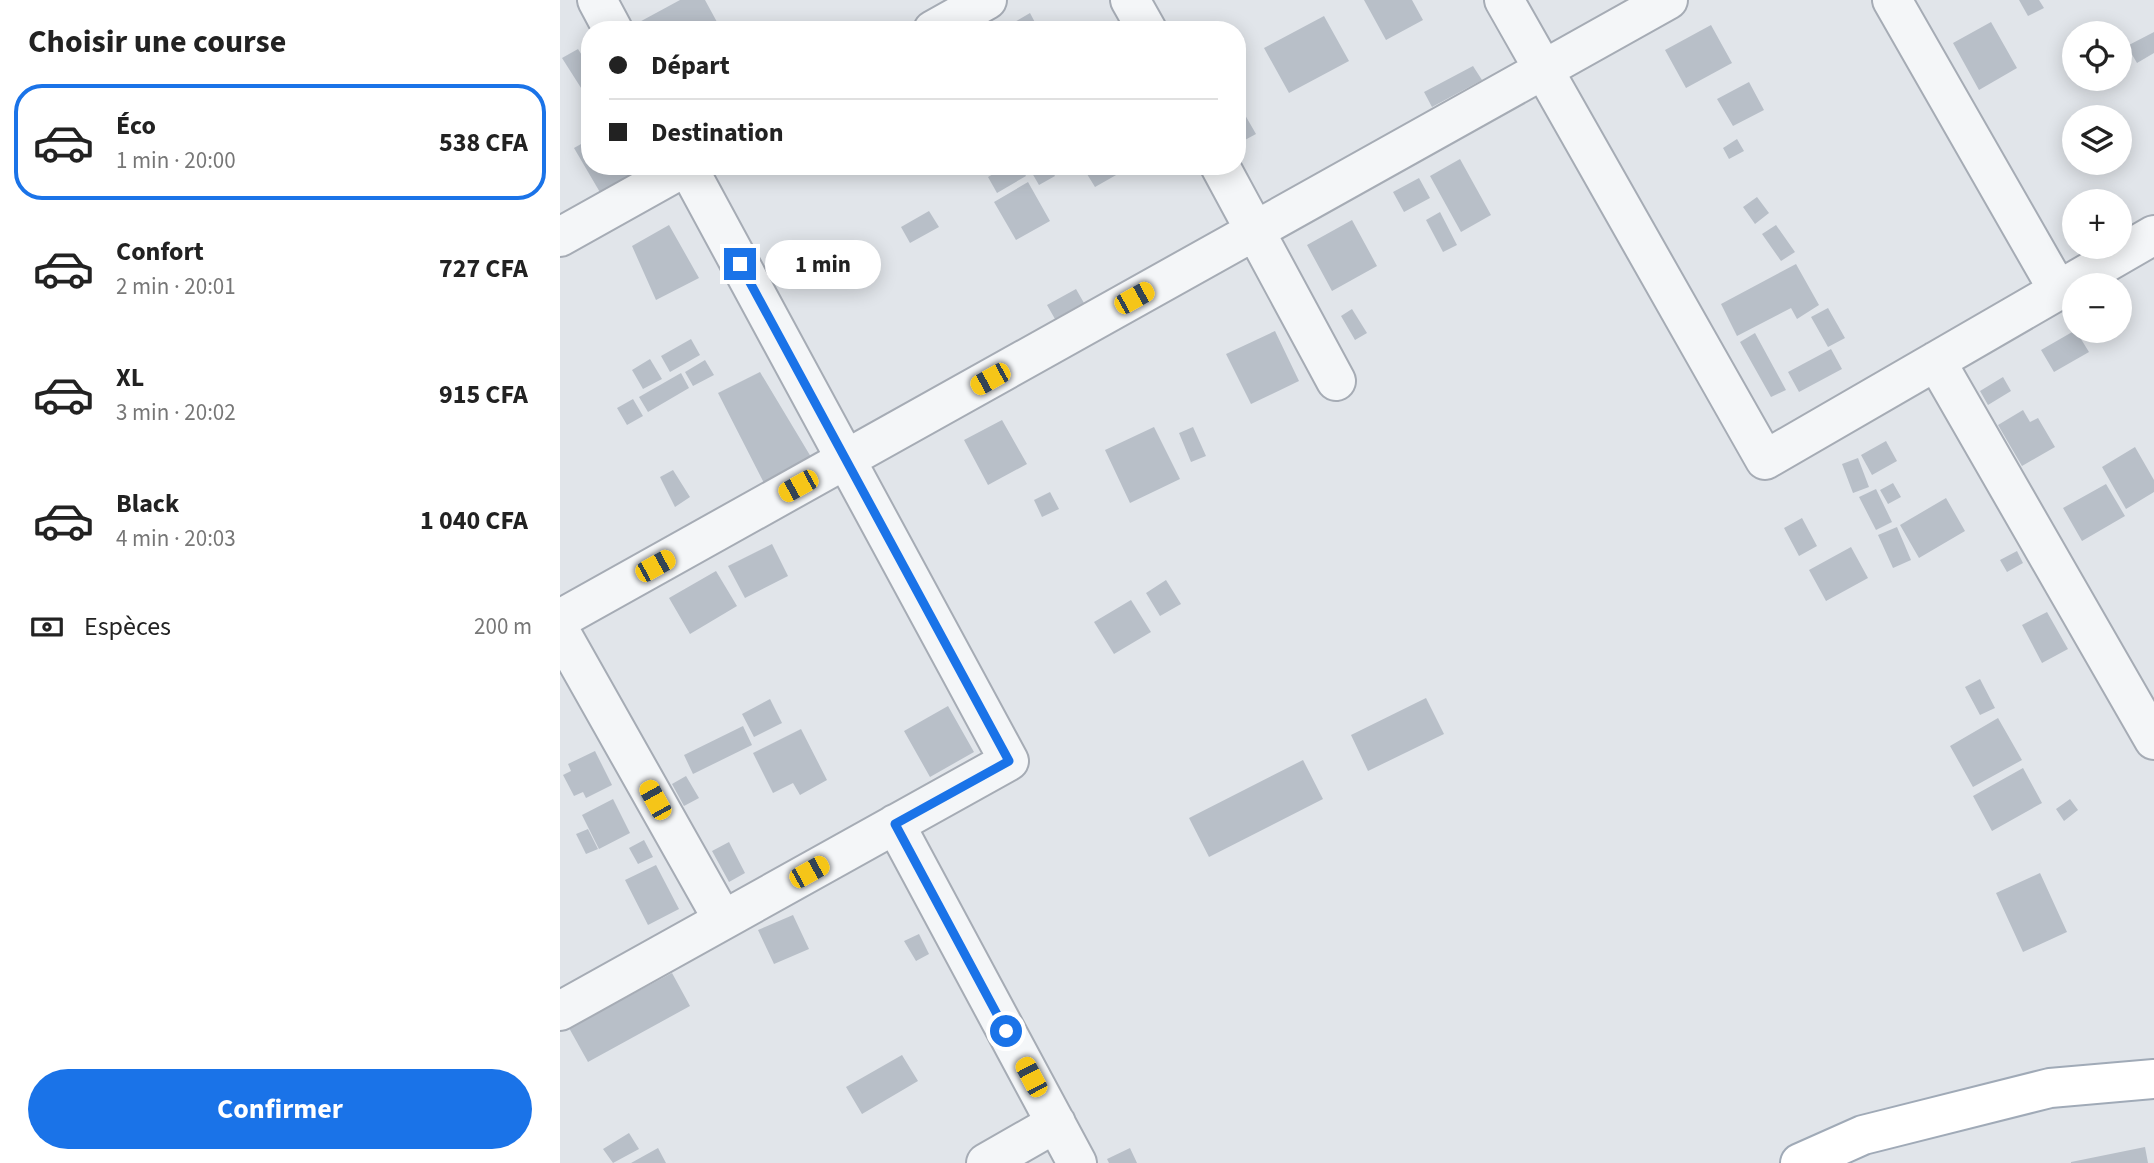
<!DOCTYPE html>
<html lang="fr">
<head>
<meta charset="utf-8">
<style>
	:root { --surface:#fff; --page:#f6f6f6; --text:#222; --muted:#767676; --line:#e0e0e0; --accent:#1a73e8 }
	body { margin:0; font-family:"Source Sans 3",sans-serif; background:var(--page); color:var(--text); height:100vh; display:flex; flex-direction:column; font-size:26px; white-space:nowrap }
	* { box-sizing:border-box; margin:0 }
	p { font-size:23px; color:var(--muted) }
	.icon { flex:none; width:38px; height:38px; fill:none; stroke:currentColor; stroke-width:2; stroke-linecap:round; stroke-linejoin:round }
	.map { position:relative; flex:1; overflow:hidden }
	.sheet { display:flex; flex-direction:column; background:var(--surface); width:560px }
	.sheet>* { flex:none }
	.hud { position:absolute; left:21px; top:21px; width:665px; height:154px; border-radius:28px; box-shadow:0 4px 18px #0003; display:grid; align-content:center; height:154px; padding:0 28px; background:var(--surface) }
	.controls { position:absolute; left:1502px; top:21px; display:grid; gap:14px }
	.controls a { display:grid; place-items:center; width:70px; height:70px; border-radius:50%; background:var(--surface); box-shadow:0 4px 18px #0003; font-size:35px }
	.end { position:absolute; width:32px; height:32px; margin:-16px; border:9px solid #1a73e8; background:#fff; box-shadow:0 0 0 4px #fff }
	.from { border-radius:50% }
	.bubble { position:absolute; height:49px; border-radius:24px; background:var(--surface); box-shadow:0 4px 18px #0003; font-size:23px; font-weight:700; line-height:49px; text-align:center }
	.car { position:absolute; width:21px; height:42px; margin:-21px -10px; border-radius:9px; box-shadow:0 0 5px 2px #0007; background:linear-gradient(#f5c518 24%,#345 0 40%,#f5c518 0 76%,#345 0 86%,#f5c518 0) }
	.hud b { display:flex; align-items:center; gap:24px; height:66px; font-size:26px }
	.hud b+b { border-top:2px solid var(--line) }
	.hud i { width:18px; height:18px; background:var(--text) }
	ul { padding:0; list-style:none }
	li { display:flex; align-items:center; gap:21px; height:116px; margin:0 14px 10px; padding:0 14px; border:4px solid transparent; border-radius:28px }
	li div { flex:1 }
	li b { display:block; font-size:26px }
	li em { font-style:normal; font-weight:700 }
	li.selected { border-color:var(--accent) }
	li>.icon { width:63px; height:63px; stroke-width:1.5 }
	h2 { padding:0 28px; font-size:32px; line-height:84px }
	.pay { display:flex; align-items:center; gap:18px; height:77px; padding:0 28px; font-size:26px }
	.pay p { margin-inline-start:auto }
	.cta { display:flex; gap:14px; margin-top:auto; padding:14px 28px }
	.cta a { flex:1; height:80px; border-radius:42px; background:var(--accent); color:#fff; font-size:28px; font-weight:700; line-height:80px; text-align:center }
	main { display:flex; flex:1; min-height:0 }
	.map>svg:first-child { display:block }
	.building { fill:#b8bfc8 }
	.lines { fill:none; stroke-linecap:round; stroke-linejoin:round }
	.minor-casing { stroke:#a6acb5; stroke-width:42 }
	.major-casing { stroke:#a0aab7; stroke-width:42 }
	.minor { stroke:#f4f6f8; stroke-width:38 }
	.major { stroke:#fff; stroke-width:38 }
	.route { stroke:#1a73e8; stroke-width:9 }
</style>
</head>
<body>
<main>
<section class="sheet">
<h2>Choisir une course</h2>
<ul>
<li class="selected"><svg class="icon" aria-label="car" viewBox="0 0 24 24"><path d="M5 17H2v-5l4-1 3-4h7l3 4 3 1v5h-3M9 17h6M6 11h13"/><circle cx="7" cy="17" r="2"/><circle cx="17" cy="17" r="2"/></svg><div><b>Éco</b><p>1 min · 20:00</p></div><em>538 CFA</em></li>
<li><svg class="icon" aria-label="car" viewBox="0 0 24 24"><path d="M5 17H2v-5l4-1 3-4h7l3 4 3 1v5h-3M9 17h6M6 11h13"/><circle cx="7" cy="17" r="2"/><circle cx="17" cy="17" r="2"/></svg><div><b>Confort</b><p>2 min · 20:01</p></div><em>727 CFA</em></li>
<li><svg class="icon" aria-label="car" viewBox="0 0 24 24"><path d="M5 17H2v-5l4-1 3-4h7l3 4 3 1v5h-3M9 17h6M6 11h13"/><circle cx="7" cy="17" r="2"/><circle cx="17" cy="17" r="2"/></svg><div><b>XL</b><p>3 min · 20:02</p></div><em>915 CFA</em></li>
<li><svg class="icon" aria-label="car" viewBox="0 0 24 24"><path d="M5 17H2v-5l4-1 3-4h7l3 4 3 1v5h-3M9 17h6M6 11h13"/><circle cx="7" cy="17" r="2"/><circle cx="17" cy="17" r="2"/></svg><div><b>Black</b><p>4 min · 20:03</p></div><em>1 040 CFA</em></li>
</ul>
<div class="pay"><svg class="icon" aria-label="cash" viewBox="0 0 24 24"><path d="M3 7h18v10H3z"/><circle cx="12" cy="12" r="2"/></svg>Espèces<p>200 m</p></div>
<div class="cta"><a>Confirmer</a></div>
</section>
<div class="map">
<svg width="1594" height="1163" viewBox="0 0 1594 1163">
	<rect width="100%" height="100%" fill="#e1e5ea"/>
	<path class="building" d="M 120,0 L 145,0 L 157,22 L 145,30 L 74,30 L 72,26 Z
		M 804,0 L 852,0 L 863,20 L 826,40 Z
		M 1459,0 L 1479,0 L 1484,8 L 1468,16 Z
		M 470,13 L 479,30 L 441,30 Z
		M 764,16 L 789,61 L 729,93 L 704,48 Z
		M 1431,22 L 1457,68 L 1419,90 L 1393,43 Z
		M 1151,25 L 1172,63 L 1126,88 L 1105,50 Z
		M 1594,32 L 1594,53 L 1577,63 L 1567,46 Z
		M 18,49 L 30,68 L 30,102 L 2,58 Z
		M 913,66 L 922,80 L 872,107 L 864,92 Z
		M 1189,82 L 1204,110 L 1173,126 L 1157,99 Z
		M 681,108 L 696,134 L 683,141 L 677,131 L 677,110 Z
		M 30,139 L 30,166 L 88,166 L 41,194 L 14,148 Z
		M 1177,139 L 1184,151 L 1169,159 L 1163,148 Z
		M 900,159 L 931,215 L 901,232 L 870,176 Z
		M 447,166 L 461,166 L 466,176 L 437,193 L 428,177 Z
		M 484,166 L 489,166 L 495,176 L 479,185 L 472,173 Z
		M 522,166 L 572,166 L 535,187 Z
		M 859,178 L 870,198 L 844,212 L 833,192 Z
		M 468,182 L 490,221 L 456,240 L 434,202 Z
		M 1197,197 L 1209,213 L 1195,224 L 1183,207 Z
		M 369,211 L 379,227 L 350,243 L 341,227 Z
		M 880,212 L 897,245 L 883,252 L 866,220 Z
		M 792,220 L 817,266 L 772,291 L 747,245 Z
		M 109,225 L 139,278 L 96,300 L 72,246 Z
		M 1216,225 L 1235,252 L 1221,261 L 1202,234 Z
		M 1236,264 L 1259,305 L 1237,319 L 1231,308 L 1177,336 L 1161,304 Z
		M 516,289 L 524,303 L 495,319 L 487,305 Z
		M 1268,308 L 1285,338 L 1268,347 L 1251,317 Z
		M 792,309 L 807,333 L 795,340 L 781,316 Z
		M 715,331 L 739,381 L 691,404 L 666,354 Z
		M 1514,331 L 1516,331 L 1529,352 L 1494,372 L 1481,350 Z
		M 1195,333 L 1226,390 L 1211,397 L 1180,342 Z
		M 131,339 L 140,355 L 110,372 L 101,356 Z
		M 1271,349 L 1282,369 L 1239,392 L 1228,372 Z
		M 90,359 L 102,379 L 83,389 L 72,370 Z
		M 145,360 L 154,375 L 133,386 L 125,372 Z
		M 200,372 L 251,457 L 204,483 L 158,393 Z
		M 121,373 L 129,388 L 88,412 L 79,397 Z
		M 1443,377 L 1451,391 L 1428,405 L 1420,391 Z
		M 73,399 L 83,416 L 67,425 L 57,408 Z
		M 1463,410 L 1470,422 L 1478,418 L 1495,447 L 1462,466 L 1438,425 Z
		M 442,420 L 467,464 L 428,485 L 404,440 Z
		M 594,427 L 620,479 L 570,503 L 545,450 Z
		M 633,427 L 646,456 L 631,462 L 619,433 Z
		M 1326,441 L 1337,461 L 1312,475 L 1301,455 Z
		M 1575,447 L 1594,480 L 1594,492 L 1566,509 L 1542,467 Z
		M 1298,458 L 1309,487 L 1293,493 L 1282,464 Z
		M 113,470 L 130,497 L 115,507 L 100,477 Z
		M 1333,483 L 1341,497 L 1328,504 L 1320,490 Z
		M 1546,484 L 1565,516 L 1522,541 L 1503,508 Z
		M 1316,489 L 1332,522 L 1316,530 L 1299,497 Z
		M 490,492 L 499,509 L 482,517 L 474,500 Z
		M 1386,498 L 1405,531 L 1359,558 L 1340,525 Z
		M 1242,518 L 1257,546 L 1239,556 L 1224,528 Z
		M 1337,527 L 1351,560 L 1333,568 L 1318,535 Z
		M 212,544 L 228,576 L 185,598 L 168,566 Z
		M 1291,547 L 1308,578 L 1266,601 L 1249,570 Z
		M 1457,551 L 1463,563 L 1447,572 L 1440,560 Z
		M 156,571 L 177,606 L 130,634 L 109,598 Z
		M 606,580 L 621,604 L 600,616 L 586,593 Z
		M 571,600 L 591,632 L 554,654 L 534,622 Z
		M 1487,612 L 1508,649 L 1482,663 L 1462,625 Z
		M 1420,679 L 1435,708 L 1420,715 L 1405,687 Z
		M 866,698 L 884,734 L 808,771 L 791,735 Z
		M 210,699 L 222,723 L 194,737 L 182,714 Z
		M 388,706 L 414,752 L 370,777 L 344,731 Z
		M 1438,718 L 1462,760 L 1413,787 L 1390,746 Z
		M 183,726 L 192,745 L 133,774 L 124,755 Z
		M 241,729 L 267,780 L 240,795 L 233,783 L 213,793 L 193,753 Z
		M 35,751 L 52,785 L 26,798 L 23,792 L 14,796 L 3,775 L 11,771 L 8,764 Z
		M 743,760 L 763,799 L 649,857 L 629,818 Z
		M 1463,768 L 1482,803 L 1432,831 L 1413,796 Z
		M 126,776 L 139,798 L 124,806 L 112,784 Z
		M 53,799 L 70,833 L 39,849 L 22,815 Z
		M 1510,799 L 1518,810 L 1504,821 L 1496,809 Z
		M 28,829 L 38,849 L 26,854 L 16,834 Z
		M 84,840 L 93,857 L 78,864 L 69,848 Z
		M 169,842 L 185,873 L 169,882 L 152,851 Z
		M 96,865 L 119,909 L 88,925 L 65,880 Z
		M 1480,873 L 1507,932 L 1463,952 L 1436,893 Z
		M 233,915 L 249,949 L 214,964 L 198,930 Z
		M 359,934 L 369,954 L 356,961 L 344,941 Z
		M 112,973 L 130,1006 L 28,1062 L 9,1028 Z
		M 342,1055 L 358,1081 L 302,1114 L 286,1087 Z
		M 69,1133 L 79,1149 L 53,1163 L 43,1149 Z
		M 1585,1147 L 1588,1163 L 1511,1163 L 1511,1162 Z
		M 98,1148 L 106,1163 L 71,1163 Z
		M 570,1148 L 577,1163 L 549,1163 L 547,1159 Z"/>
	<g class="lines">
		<defs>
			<path id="minor" d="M 37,0 L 53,30
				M 570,0 L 587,30
				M 944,0 L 1205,460 L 1594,235
				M 1332,0 L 1498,290
				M 373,30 L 427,0
				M 660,166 L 776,381
				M 0,237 L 127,166 L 449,761 L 0,1011
				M 1376,361 L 1594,740
				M 0,619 L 1108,0
				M 0,631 L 163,920
				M 335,824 L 517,1163
				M 426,1163 L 496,1123"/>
			<path id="major" d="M 1240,1163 L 1303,1135 L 1490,1088 L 1594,1079"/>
		</defs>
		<use href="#minor" class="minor-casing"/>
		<use href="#major" class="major-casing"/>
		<use href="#minor" class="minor"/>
		<use href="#major" class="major"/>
	</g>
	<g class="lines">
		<path class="route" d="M 180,264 L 449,761 L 335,824 L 446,1031"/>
	</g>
</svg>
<div class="controls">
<a><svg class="icon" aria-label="locate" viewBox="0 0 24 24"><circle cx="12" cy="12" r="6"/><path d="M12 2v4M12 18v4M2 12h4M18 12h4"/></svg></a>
<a><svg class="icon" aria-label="layers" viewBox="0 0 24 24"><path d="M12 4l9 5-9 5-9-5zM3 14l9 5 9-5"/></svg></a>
<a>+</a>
<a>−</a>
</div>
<i class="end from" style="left:446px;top:1031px"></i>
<i class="end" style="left:180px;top:264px"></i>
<div class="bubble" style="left:205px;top:240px;width:116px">1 min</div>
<i class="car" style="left:574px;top:298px;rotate:61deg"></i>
<i class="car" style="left:430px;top:379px;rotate:241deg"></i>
<i class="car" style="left:238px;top:486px;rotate:241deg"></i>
<i class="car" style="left:95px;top:566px;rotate:61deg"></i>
<i class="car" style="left:95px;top:800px;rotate:331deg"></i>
<i class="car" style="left:249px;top:872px;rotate:61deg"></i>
<i class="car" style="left:471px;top:1077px;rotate:332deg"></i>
<div class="hud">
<b><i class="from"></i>Départ</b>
<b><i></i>Destination</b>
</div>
</div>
</main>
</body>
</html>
